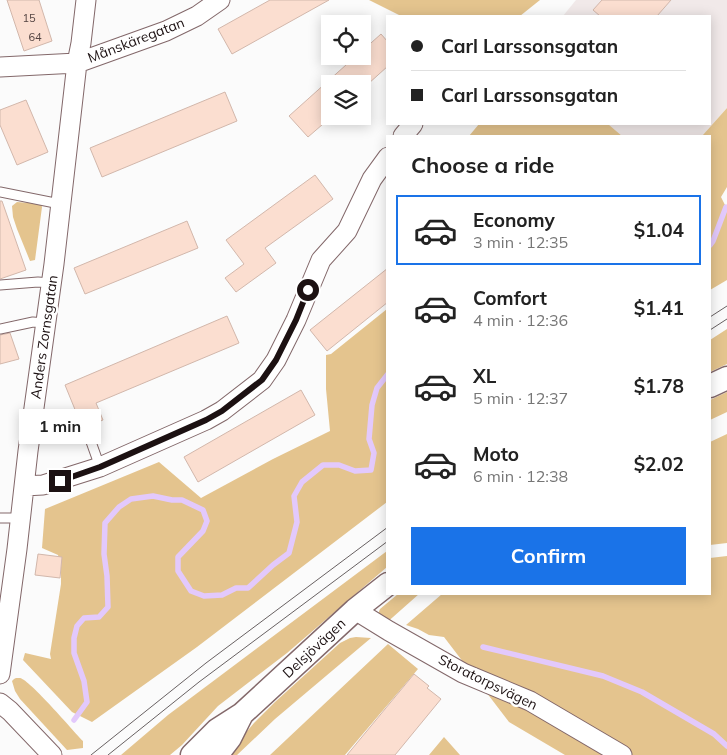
<!DOCTYPE html>
<html lang="en">
<head>
<meta charset="utf-8">
<style>
	:root { --surface:#fff; --page:#f6f6f6; --text:#222; --muted:#767676; --line:#e0e0e0; --accent:#1a73e8 }
	body { margin:0; font-family:Mulish,sans-serif; background:var(--page); color:var(--text); height:100vh; display:flex; flex-direction:column; font-size:19px; white-space:nowrap }
	* { box-sizing:border-box; margin:0 }
	p { font-size:16px; color:var(--muted) }
	.icon { flex:none; width:28px; height:28px; fill:none; stroke:currentColor; stroke-width:2; stroke-linecap:round; stroke-linejoin:round }
	.map { position:relative; flex:1; overflow:hidden }
	.side { position:absolute; left:386px; top:135px; width:325px; height:460px; display:flex; flex-direction:column; background:var(--surface); border-radius:0px; box-shadow:0 2px 12px #0003 }
	.side>* { flex:none }
	.top-card { position:absolute; left:386px; top:15px; width:325px; height:110px; border-radius:0px; box-shadow:0 2px 12px #0003; display:grid; align-content:center; height:110px; padding:0 25px; background:var(--surface) }
	.controls { position:absolute; left:321px; top:15px; display:grid; gap:10px }
	.controls a { display:grid; place-items:center; width:50px; height:50px; border-radius:0px; background:var(--surface); box-shadow:0 2px 12px #0003; font-size:25px }
	.end { position:absolute; width:22px; height:22px; margin:-11px; border:6px solid #1c1112; background:#fff; box-shadow:0 0 0 2px #fff }
	.from { border-radius:50% }
	.bubble { position:absolute; height:35px; border-radius:0px; background:var(--surface); box-shadow:0 2px 12px #0003; font-size:16px; font-weight:700; line-height:35px; text-align:center }
	.top-card b { display:flex; align-items:center; gap:18px; height:48px; font-size:19px }
	.top-card b+b { border-top:1px solid var(--line) }
	.top-card i { width:12px; height:12px; background:var(--text) }
	ul { padding:0; list-style:none }
	li { display:flex; align-items:center; gap:15px; height:70px; margin:0 10px 8px; padding:0 15px; border:2px solid transparent; border-radius:0px }
	li div { flex:1 }
	li b { display:block; font-size:19px }
	li em { font-style:normal; font-weight:700 }
	li.selected { border-color:var(--accent) }
	li>.icon { width:45px; height:45px; stroke-width:1.5 }
	h2 { padding:0 25px; font-size:22px; line-height:60px }
	.action { display:flex; gap:10px; margin-top:auto; padding:10px 25px }
	.action a { flex:1; height:58px; border-radius:0px; background:var(--accent); color:#fff; font-size:20px; font-weight:700; line-height:58px; text-align:center }
	.map>svg:first-child { display:block }
	.built { fill:#f1e9e9 }
	.green { fill:#e4c48e }
	.lines { fill:none; stroke-linecap:round; stroke-linejoin:round }
	.stream { stroke:#e3c9fc; stroke-width:5.5 }
	.building { fill:#fbded0; stroke:#d2b7ab }
	.service-casing { stroke:#83686a; stroke-width:11 }
	.minor-casing { stroke:#83686a; stroke-width:21 }
	.tertiary-casing { stroke:#83686a; stroke-width:25 }
	.service { stroke:#fff; stroke-width:9 }
	.minor { stroke:#fff; stroke-width:19 }
	.tertiary { stroke:#fff; stroke-width:22 }
	.tram { stroke:#686162; stroke-width:1 }
	.route { stroke:#1c1112; stroke-width:6 }
	.labels { text-anchor:middle; dominant-baseline:central; stroke-width:5; stroke-linejoin:round; paint-order:stroke }
	.number-label { font-size:11px; fill:#544442 }
	.street-label { font-size:14px; fill:#1c1112; stroke:#fff }
</style>
</head>
<body>
<div class="map">
<svg width="727" height="755" viewBox="0 0 727 755">
	<rect width="100%" height="100%" fill="#fbfbfb"/>
	<path class="built" d="M 576,0 L 727,0 L 727,108 L 702,136 L 622,136 L 608,124 L 710,124 L 710,16 L 563,16 Z"/>
	<path class="green" d="M 369,0 L 540,0 L 520,16 L 401,16 Z
		M 727,108 L 727,187 L 721,197 L 726,207 L 727,207 L 727,280 L 710,290 L 710,136 L 702,136 Z
		M 479,124 L 608,124 L 622,136 L 469,136 Z
		M 17,202 L 41,204 L 42,207 L 35,260 L 30,261 L 17,229 L 13,217 L 12,206 Z
		M 387,309 L 387,502 L 197,647 L 92,722 L 72,712 L 23,660 L 25,653 L 51,659 L 50,654 L 61,584 L 61,567 L 58,555 L 42,548 L 45,509 L 159,462 L 201,498 L 273,459 L 330,431 L 326,389 L 326,355 L 331,354 Z
		M 727,329 L 727,364 L 710,372 L 710,340 Z
		M 727,392 L 727,412 L 710,420 L 710,400 Z
		M 727,434 L 727,543 L 710,545 L 710,442 Z
		M 387,551 L 387,567 L 287,653 L 218,706 L 182,745 L 170,755 L 121,755 L 168,715 Z
		M 727,556 L 727,755 L 565,755 L 509,722 L 444,637 L 429,635 L 418,629 L 406,625 L 442,594 L 710,594 L 710,558 Z
		M 398,594 L 419,594 L 384,625 L 378,614 L 380,609 Z
		M 356,637 L 371,638 L 275,719 L 237,755 L 227,755 L 254,723 L 275,702 L 340,643 L 350,638 Z
		M 388,644 L 418,669 L 345,755 L 270,755 Z
		M 16,678 C 18,678 19,678 20,678 C 30,680 73,731 83,741 L 83,748 L 67,750 L 20,699 L 15,691 L 12,681 L 14,679 Z
		M 444,737 L 460,755 L 429,755 Z"/>
	<g class="lines">
		<path class="stream" d="M 710,245 L 713,241 L 726,207
			M 483,647 L 603,676 L 642,692 L 714,734 L 727,746
			M 74,720 L 87,702 L 84,681 L 74,653 L 74,638 L 77,626 L 84,618 L 99,617 L 108,607 L 107,576 L 104,554 L 105,523 L 119,507 L 131,499 L 153,496 L 172,500 L 182,500 L 203,510 L 207,521 L 203,531 L 178,557 L 178,571 L 191,591 L 204,596 L 222,595 L 236,588 L 248,588 L 273,565 L 289,553 L 297,522 L 294,496 L 302,482 L 323,465 L 339,465 L 355,471 L 371,470 L 374,453 L 369,439 L 372,405 L 377,388 L 388,374"/>
	</g>
	<path class="building" d="M 7,0 L 39,0 L 52,41 L 24,51 Z
		M 270,0 L 329,0 L 232,54 L 218,29 Z
		M 602,0 L 671,0 L 657,16 L 600,16 L 593,10 Z
		M 381,34 L 388,42 L 388,66 L 368,84 L 330,84 L 330,118 L 308,137 L 289,116 L 356,56 L 362,56 L 362,51 Z
		M 225,92 L 237,121 L 102,177 L 90,148 Z
		M 26,100 L 48,152 L 17,165 L 0,125 L 0,110 Z
		M 315,175 L 333,199 L 265,248 L 276,263 L 236,292 L 225,278 L 244,264 L 226,240 Z
		M 0,201 L 2,201 L 26,270 L 0,279 Z
		M 187,221 L 198,248 L 85,294 L 74,268 Z
		M 388,268 L 388,302 L 327,351 L 310,330 Z
		M 227,316 L 239,343 L 96,403 L 103,420 L 66,435 L 59,419 L 76,412 L 65,385 Z
		M 10,333 L 19,359 L 0,364 L 0,335 Z
		M 301,390 L 315,415 L 198,482 L 184,457 Z
		M 38,554 L 62,557 L 60,578 L 35,575 Z
		M 414,674 L 429,686 L 427,688 L 441,699 L 395,755 L 347,755 Z"/>
	<g class="lines">
		<defs>
			<path id="service" d="M 0,192 L 60,204
				M 0,285 L 38,282 L 51,283
				M 0,329 L 33,322 L 45,323
				M 90,439 L 100,467
				M 0,518 L 20,518"/>
			<path id="minor" d="M 0,67 L 77,63 L 166,31 L 197,16 L 220,0
				M 403,136 L 413,124
				M 24,486 L 43,485 L 100,467 L 206,420 L 222,411 L 262,380 L 276,360 L 296,320 L 321,260 L 347,231 L 372,179 L 388,157
				M 355,610 L 389,631 L 463,673 L 530,701 L 622,755
				M 0,674 L 17,549 L 28,451 L 54,264 L 77,63 L 81,43 L 86,0
				M 0,703 L 10,711 L 52,755"/>
			<path id="tertiary" d="M 710,386 L 727,378
				M 192,755 L 217,730 L 242,714 L 355,610 L 388,584
				M 217,755 L 230,738 L 241,716"/>
		</defs>
		<use href="#service" class="service-casing"/>
		<use href="#minor" class="minor-casing"/>
		<use href="#tertiary" class="tertiary-casing"/>
		<use href="#service" class="service"/>
		<use href="#minor" class="minor"/>
		<use href="#tertiary" class="tertiary"/>
		<path class="tram" d="M 710,317 L 727,306
			M 710,330 L 727,319
			M 91,755 L 206,663 L 388,527
			M 108,755 L 199,682 L 388,541"/>
	</g>
	<g class="lines">
		<path class="route" d="M 60,481 L 100,467 L 206,420 L 222,411 L 262,380 L 276,360 L 296,320 L 308,290"/>
	</g>
	<g class="labels">
		<g class="number-label">
			<text x="29" y="18">15</text>
			<text x="35" y="37">64</text>
		</g>
		<g class="street-label">
			<text transform="translate(136 40) rotate(-21)">Månskäregatan</text>
			<text transform="translate(44 337) rotate(-82)">Anders Zornsgatan</text>
			<text transform="translate(314 648) rotate(-43)">Delsjövägen</text>
			<text transform="translate(488 682) rotate(26)">Storatorpsvägen</text>
		</g>
	</g>
</svg>
<div class="controls">
<a><svg class="icon" aria-label="locate" viewBox="0 0 24 24"><circle cx="12" cy="12" r="6"/><path d="M12 2v4M12 18v4M2 12h4M18 12h4"/></svg></a>
<a><svg class="icon" aria-label="layers" viewBox="0 0 24 24"><path d="M12 4l9 5-9 5-9-5zM3 14l9 5 9-5"/></svg></a>
</div>
<i class="end from" style="left:308px;top:290px"></i>
<i class="end" style="left:60px;top:481px"></i>
<div class="bubble" style="left:19px;top:409px;width:82px">1 min</div>
<div class="top-card">
<b><i class="from"></i>Carl Larssonsgatan</b>
<b><i></i>Carl Larssonsgatan</b>
</div>
<section class="side">
<h2>Choose a ride</h2>
<ul>
<li class="selected"><svg class="icon" aria-label="car" viewBox="0 0 24 24"><path d="M5 17H2v-5l4-1 3-4h7l3 4 3 1v5h-3M9 17h6M6 11h13"/><circle cx="7" cy="17" r="2"/><circle cx="17" cy="17" r="2"/></svg><div><b>Economy</b><p>3 min · 12:35</p></div><em>$1.04</em></li>
<li><svg class="icon" aria-label="car" viewBox="0 0 24 24"><path d="M5 17H2v-5l4-1 3-4h7l3 4 3 1v5h-3M9 17h6M6 11h13"/><circle cx="7" cy="17" r="2"/><circle cx="17" cy="17" r="2"/></svg><div><b>Comfort</b><p>4 min · 12:36</p></div><em>$1.41</em></li>
<li><svg class="icon" aria-label="car" viewBox="0 0 24 24"><path d="M5 17H2v-5l4-1 3-4h7l3 4 3 1v5h-3M9 17h6M6 11h13"/><circle cx="7" cy="17" r="2"/><circle cx="17" cy="17" r="2"/></svg><div><b>XL</b><p>5 min · 12:37</p></div><em>$1.78</em></li>
<li><svg class="icon" aria-label="car" viewBox="0 0 24 24"><path d="M5 17H2v-5l4-1 3-4h7l3 4 3 1v5h-3M9 17h6M6 11h13"/><circle cx="7" cy="17" r="2"/><circle cx="17" cy="17" r="2"/></svg><div><b>Moto</b><p>6 min · 12:38</p></div><em>$2.02</em></li>
</ul>
<div class="action"><a>Confirm</a></div>
</section>
</div>
</body>
</html>
